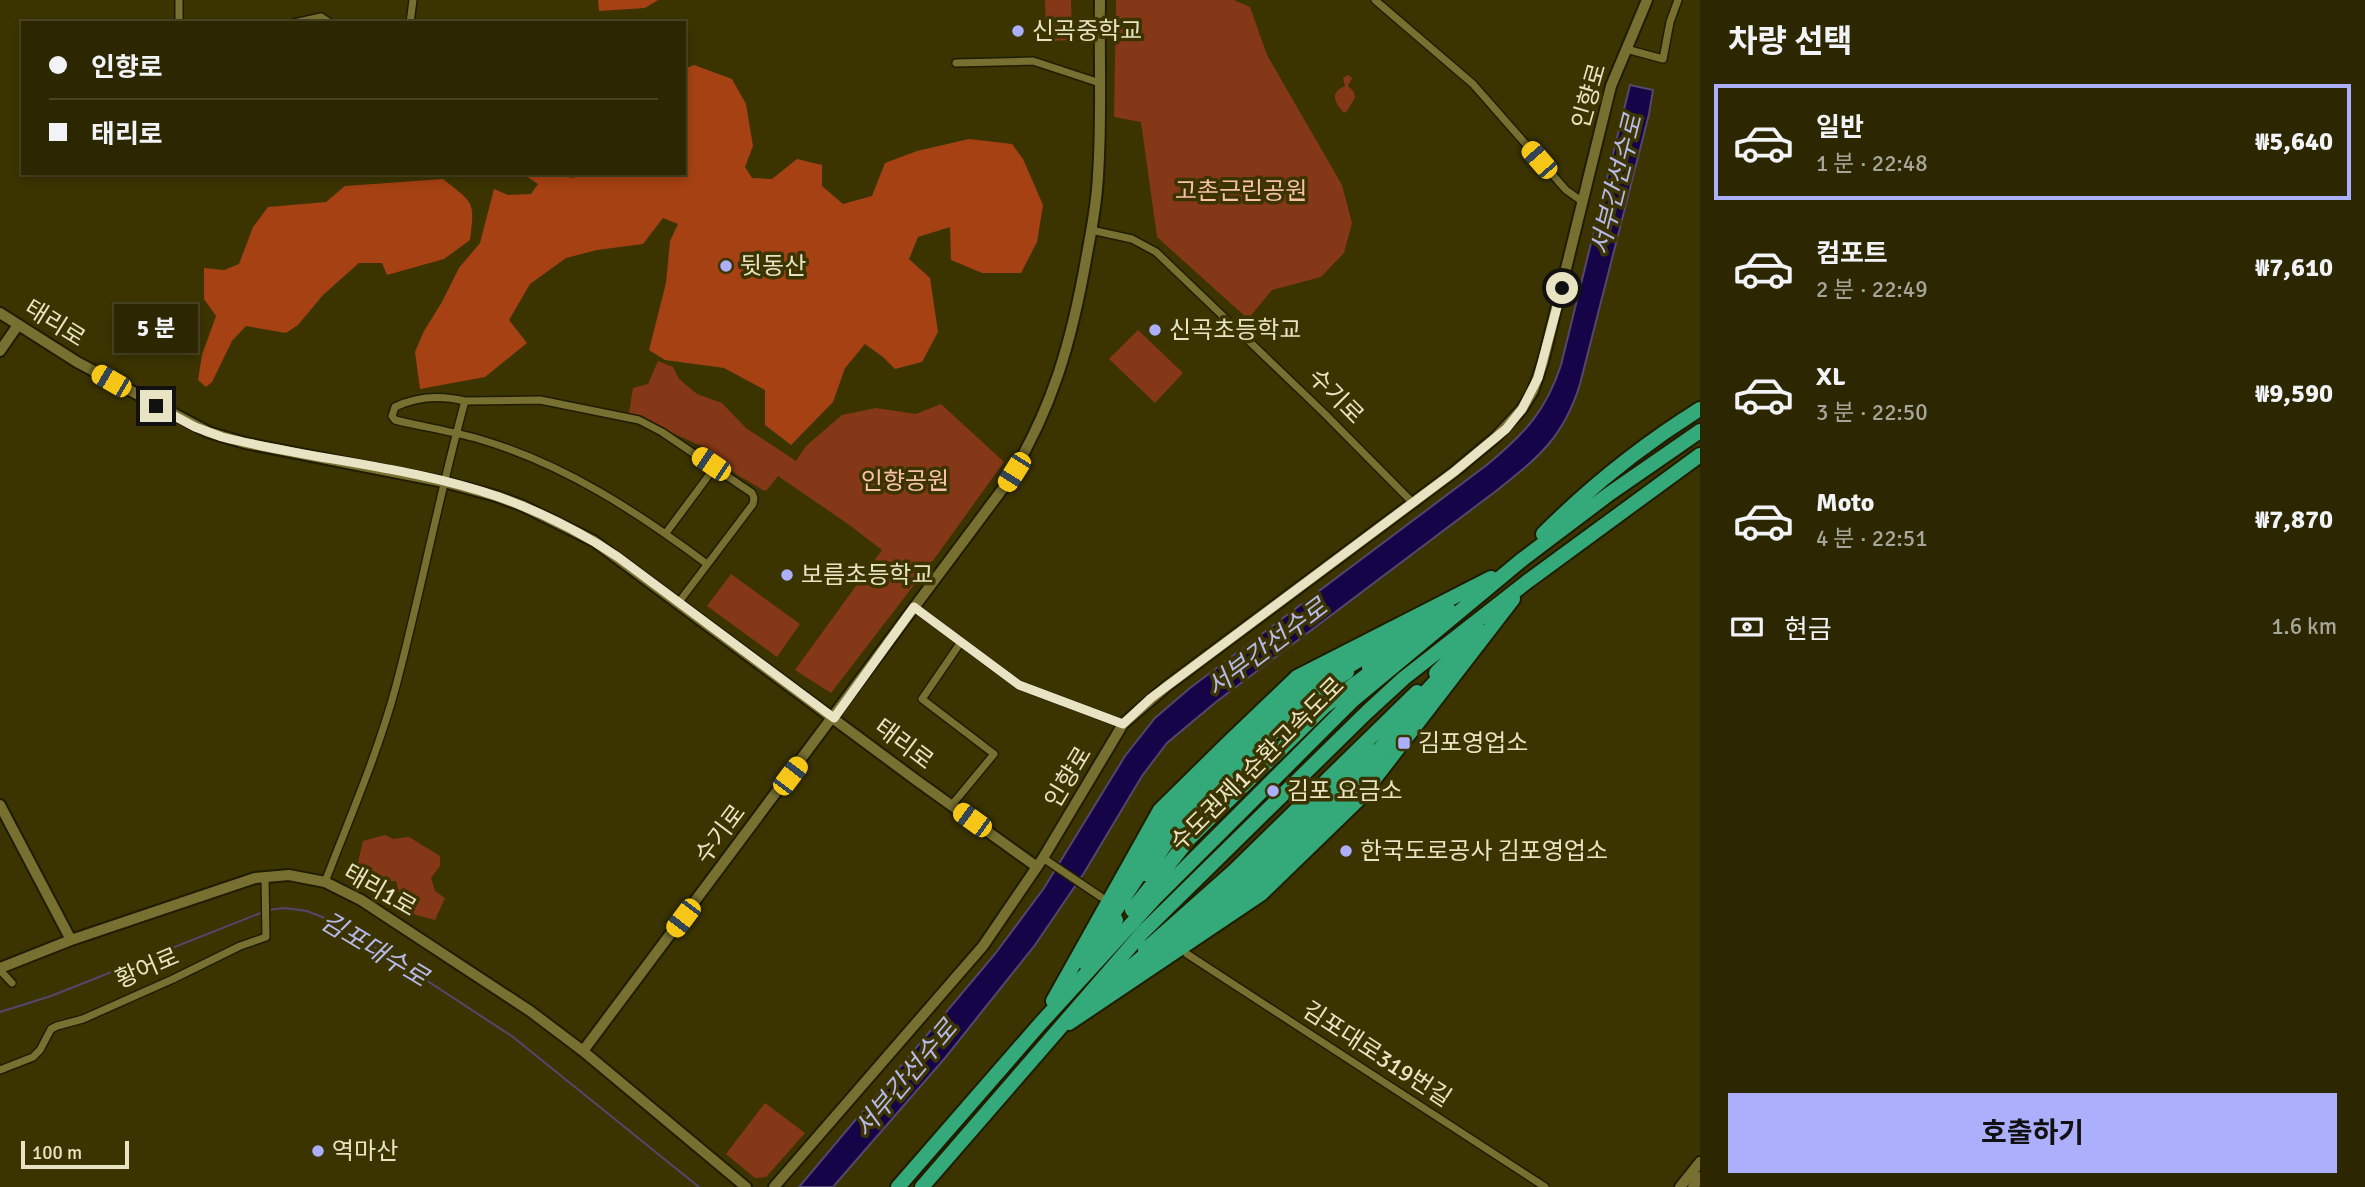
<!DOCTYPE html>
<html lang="ko">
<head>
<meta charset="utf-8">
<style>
	:root { --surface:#2c2700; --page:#342f0a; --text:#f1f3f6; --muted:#a6a599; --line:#484422; --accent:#acaffb }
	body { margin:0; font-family:Signika,"Noto Sans KR",sans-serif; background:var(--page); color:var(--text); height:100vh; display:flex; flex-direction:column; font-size:26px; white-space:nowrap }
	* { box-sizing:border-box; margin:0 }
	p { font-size:23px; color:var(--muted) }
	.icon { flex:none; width:38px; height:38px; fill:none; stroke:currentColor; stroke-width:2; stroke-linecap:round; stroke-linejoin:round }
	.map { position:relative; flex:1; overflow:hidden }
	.side { display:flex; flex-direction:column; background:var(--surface); width:665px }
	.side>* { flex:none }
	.top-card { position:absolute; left:21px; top:21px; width:665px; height:154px; border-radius:0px; box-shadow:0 4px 10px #0003,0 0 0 2px var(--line); display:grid; align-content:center; height:154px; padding:0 28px; background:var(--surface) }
	.scale { position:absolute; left:21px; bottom:18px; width:108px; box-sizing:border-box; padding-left:7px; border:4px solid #e7e3c3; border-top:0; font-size:19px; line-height:24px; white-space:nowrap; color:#e7e3c3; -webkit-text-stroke:5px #3b3400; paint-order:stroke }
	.end { position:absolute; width:32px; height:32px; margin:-16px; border:9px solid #e7e3c3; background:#111; box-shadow:0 0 0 4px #111 }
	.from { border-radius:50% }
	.bubble { position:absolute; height:49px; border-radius:0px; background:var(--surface); box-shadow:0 4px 10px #0003,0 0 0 2px var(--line); font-size:23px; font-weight:700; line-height:49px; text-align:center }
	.car { position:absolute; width:21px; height:42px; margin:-21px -10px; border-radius:9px; box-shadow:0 0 5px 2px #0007; background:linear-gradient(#f5c518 24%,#345 0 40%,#f5c518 0 76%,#345 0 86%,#f5c518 0) }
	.top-card b { display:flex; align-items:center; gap:24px; height:66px; font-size:26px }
	.top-card b+b { border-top:2px solid var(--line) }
	.top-card i { width:18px; height:18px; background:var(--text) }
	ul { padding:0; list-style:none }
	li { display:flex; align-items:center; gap:21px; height:116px; margin:0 14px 10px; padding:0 14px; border:4px solid transparent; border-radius:0px }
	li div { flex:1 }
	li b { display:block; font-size:26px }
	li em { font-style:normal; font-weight:700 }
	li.current { border-color:var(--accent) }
	li>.icon { width:63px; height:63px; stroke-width:1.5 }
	h2 { padding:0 28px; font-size:32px; line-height:84px }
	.pay { display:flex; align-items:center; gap:18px; height:77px; padding:0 28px; font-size:26px }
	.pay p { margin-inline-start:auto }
	.primary-button { display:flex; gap:14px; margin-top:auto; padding:14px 28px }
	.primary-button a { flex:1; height:80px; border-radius:0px; background:var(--accent); color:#111; font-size:28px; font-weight:700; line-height:80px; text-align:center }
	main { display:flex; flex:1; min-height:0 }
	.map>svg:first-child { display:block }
	.green { fill:#853817 }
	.forest { fill:#a54112 }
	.water { fill:#150448; stroke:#54476d; stroke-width:2 }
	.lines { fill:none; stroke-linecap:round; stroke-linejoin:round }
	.stream { stroke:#54476d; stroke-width:2 }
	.street-casing { stroke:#201c00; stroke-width:10 }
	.secondary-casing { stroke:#201c00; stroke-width:14 }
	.highway-casing { stroke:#201c00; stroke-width:18 }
	.street { stroke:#787031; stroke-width:7 }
	.secondary { stroke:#787031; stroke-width:10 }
	.highway { stroke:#34a97a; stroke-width:14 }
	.route { stroke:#e7e3c3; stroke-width:9 }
	.poi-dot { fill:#acaffb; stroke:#3b3400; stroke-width:2.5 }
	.labels { text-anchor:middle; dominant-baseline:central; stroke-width:7; stroke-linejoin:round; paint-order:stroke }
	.poi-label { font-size:24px; fill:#e7e3c3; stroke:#3b3400; text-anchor:start }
	.street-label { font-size:24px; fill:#e7e3c3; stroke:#3b3400 }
	.park-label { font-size:24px; fill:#f8c1ac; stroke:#3b3400 }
	.water-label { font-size:26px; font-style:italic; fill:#b6b9ea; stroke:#3b3400 }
</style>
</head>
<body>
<main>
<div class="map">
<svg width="1700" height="1187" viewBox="0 0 1700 1187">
	<rect width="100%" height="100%" fill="#3b3400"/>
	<path class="green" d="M 1045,0 L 1071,0 L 1072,40 L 1046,41 Z
		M 1116,0 L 1234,0 L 1250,7 L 1267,55 L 1342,185 L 1352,223 L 1344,253 L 1321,277 L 1272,290 L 1248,319 L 1157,237 L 1141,122 L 1114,117 Z
		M 1348,75 L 1352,78 L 1348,86 L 1354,92 L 1355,98 L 1347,111 L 1344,113 C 1336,104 1328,93 1345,86 L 1343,78 Z
		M 1138,330 L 1183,373 L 1155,403 L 1109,359 Z
		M 658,361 L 673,367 L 679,379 L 697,394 L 722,403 L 746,428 L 796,461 L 806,446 L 842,415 L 876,408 L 916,414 L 941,404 L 1004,462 L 937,555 L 831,693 L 795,670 L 882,550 L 848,524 L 778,476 L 766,491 L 763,490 L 736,474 L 701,446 L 629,413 L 633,388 L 648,384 Z
		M 731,574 L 800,624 L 777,657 L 707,606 Z
		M 385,835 L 393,839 L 409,837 L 440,856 L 440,866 L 431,878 L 435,891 L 445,898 L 435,920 L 416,915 L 403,908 L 396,881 C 380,882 361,886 353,869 L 358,862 L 363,841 Z
		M 765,1103 L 805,1133 L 766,1177 L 755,1178 L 726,1154 Z"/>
	<path class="forest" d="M 598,0 L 658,0 L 645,8 L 599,11 Z
		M 694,65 L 732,79 L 746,104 L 753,146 L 745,167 L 752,178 L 772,179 L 797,159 L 822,165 L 822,186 L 843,204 L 872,196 L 885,163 L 917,151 L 969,139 L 1012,144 L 1023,159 L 1043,205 L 1037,242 L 1021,273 L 982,273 L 951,260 L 950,227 L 918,237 L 909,259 L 930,278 L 938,332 L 922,362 L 895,369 L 883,357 L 865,344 L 845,368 L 833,402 L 791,445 L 765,425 L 765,390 L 724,368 L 665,360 L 649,350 L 666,283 L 670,241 L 678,224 L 663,218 L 643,244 L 597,250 L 566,258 L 530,284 L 509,320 L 527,343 L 485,377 L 420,389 L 415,352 L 424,331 L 442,302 L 459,268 L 480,243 L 494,189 L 508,195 L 531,194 L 538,184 L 522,173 L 565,173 L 570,178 L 598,173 L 684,173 L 684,69 Z
		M 443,179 C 474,204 475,200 470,240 L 444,259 L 387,275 L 382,263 L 359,263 L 323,295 L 298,325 L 286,333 L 246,326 L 232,341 L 212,382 L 206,387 L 198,380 L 202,355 L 216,316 L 204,299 L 204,268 L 224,270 L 239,264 L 253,227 L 268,207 L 326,202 L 345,186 Z"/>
	<path class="water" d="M 1630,85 L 1653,90 L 1649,114 L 1580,384 C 1564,437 1538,458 1496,491 L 1216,702 L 1167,743 L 1142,776 L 1084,873 L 1035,945 L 945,1058 L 833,1187 L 799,1187 L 995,954 L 1044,888 L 1125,756 L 1155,718 L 1190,688 L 1488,464 C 1525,433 1546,411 1561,365 Z"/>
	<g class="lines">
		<path class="stream" d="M 268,910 L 284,908 L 307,911 L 335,922 L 397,961 L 513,1037 L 699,1187
			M 0,1012 L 51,996 L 263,912"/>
		<defs>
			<path id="street" d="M 1375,0 L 1473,84 L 1566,190 L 1583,202
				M 179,23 L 179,0
				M 294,23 L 321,17 L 330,23
				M 410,23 L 413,0
				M 1626,49 L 1663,59 L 1670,22 L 1678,0
				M 956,63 L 1033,61 L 1100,83
				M 1091,230 L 1132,239 L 1156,252 L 1324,413 L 1413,503
				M 465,401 C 440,395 418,396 395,407 L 392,416 L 395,420 C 423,427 451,431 479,439 C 564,464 636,511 707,564
				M 666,533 L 715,467
				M 914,607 L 1019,685 L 1123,724
				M 951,806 L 994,754 L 922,699 L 961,642
				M 1043,858 L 1101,897
				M 325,882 C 350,817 378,753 396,686 C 421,592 439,495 465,401 L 540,400 L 639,420 L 662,432 L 752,493 L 754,498 L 753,504 L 679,602
				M 1187,954 L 1545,1187
				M 0,970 L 12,983
				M 0,1070 L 33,1057 L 40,1050 L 51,1029 L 57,1026 L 83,1019 L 173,979 L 240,946 L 266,937 L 265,877"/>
			<path id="secondary" d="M 0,313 L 77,362 L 208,432 L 245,443 L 444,482 L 496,496 L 523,506 L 594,541 L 916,780 L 1037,867
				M 0,351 L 18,325
				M 0,805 L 71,940 L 255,878 L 289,875 L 325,882 L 361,900 L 530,1011 L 583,1051 L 746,1187
				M 0,968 L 71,940
				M 583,1051 L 1004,487 C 1052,412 1072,341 1087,254 C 1092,228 1097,202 1098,175 C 1102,117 1099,58 1100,0
				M 774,1187 L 983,946 L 1043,858 L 1123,724 L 1167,686 L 1454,472 L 1496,437 L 1522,409 L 1533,391 L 1543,362 L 1611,86 L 1647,0
				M 1680,1187 L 1700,1162
				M 1693,1187 L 1700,1177"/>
			<path id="highway" d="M 1543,534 C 1590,487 1644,444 1700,409
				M 1402,641 L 1449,610
				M 1369,668 L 1410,640
				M 1341,671 L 1408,630
				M 1436,673 L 1479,630
				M 1413,706 L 1447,669
				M 1369,761 L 1423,700
				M 1135,874 L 1170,817 L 1306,686 L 1346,663
				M 1145,874 L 1178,826 L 1314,693 L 1347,672
				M 1132,910 L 1189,839 L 1325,706 L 1378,667
				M 1204,911 L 1239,882 L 1371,751
				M 1206,920 C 1270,873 1328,817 1379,757
				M 1106,925 L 1143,869
				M 1145,950 L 1234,871 L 1417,692
				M 1148,959 L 1210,912
				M 1085,963 L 1116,920
				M 1102,991 L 1153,948
				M 1053,1001 L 1160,810 L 1227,744 L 1297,677 L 1491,578
				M 1069,1023 L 1261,894 L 1359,799 L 1513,599
				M 898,1187 L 1040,1024 L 1155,898 L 1353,700 L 1523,559 L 1609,494 L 1700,431
				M 922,1187 L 1143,932 L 1367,712 L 1404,678 L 1528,581 L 1700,455"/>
		</defs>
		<use href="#street" class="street-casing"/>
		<use href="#secondary" class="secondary-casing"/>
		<use href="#highway" class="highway-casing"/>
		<use href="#street" class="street"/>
		<use href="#secondary" class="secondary"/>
		<use href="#highway" class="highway"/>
	</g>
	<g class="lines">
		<path class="route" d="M 156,406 L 195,427 L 222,437 C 313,460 410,466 499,497 C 541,512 581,532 618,557 L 834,718 L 914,607 L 1019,685 L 1123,724 L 1151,698 L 1454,472 L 1506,429 L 1522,409 L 1538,378 L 1562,288"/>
	</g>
	<g class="poi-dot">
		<circle cx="1018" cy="31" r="7"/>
		<circle cx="726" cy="266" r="7"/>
		<circle cx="1155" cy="330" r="7"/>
		<circle cx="787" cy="575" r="7"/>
		<rect x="1397" y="736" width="14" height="14" rx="3.5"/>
		<circle cx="1273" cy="791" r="7"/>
		<circle cx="1346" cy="851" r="7"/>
		<circle cx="318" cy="1151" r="7"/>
	</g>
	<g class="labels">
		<g class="poi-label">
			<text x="1032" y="31">신곡중학교</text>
			<text x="740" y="266">뒷동산</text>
			<text x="1169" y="330">신곡초등학교</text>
			<text x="801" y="575">보름초등학교</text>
			<text x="1418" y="743">김포영업소</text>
			<text x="1287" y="791">김포 요금소</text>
			<text x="1360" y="851">한국도로공사 김포영업소</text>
			<text x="332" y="1151">역마산</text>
		</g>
		<g class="street-label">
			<text transform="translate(1589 96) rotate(-74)">인향로</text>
			<text transform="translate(55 323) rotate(32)">태리로</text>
			<text transform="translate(1336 396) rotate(45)">수기로</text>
			<text transform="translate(904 744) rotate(37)">태리로</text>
			<text transform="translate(1257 764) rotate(-45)">수도권제1순환고속도로</text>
			<text transform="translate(1068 777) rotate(-59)">인향로</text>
			<text transform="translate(720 834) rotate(-53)">수기로</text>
			<text transform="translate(380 890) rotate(30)">태리1로</text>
			<text transform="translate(147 968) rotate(-23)">황어로</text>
			<text transform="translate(1377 1054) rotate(33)">김포대로319번길</text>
		</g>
		<g class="park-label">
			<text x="1241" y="191">고촌근린공원</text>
			<text x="905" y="481">인향공원</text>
		</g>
		<g class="water-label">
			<text transform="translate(1617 185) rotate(-76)">서부간선수로</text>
			<text transform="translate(1267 648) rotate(-37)">서부간선수로</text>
			<text transform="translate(374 950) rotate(31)">김포대수로</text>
			<text transform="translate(906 1079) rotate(-50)">서부간선수로</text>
		</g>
	</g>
</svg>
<div class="scale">100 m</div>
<i class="end from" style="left:1562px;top:288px"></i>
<i class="end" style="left:156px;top:406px"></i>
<div class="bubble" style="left:114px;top:304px;width:84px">5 분</div>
<i class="car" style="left:1539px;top:160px;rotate:319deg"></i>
<i class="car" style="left:111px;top:381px;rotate:300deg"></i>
<i class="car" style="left:711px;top:464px;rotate:304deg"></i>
<i class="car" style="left:1014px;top:472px;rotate:212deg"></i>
<i class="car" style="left:790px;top:776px;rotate:37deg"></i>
<i class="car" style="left:972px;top:820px;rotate:306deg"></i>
<i class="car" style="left:683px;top:918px;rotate:217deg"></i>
<div class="top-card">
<b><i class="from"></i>인향로</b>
<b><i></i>태리로</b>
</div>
</div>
<section class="side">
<h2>차량 선택</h2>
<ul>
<li class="current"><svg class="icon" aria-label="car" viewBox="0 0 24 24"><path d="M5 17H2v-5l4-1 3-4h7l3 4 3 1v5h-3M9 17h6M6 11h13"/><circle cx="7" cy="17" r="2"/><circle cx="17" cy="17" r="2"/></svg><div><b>일반</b><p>1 분 · 22:48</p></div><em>₩5,640</em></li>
<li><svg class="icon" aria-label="car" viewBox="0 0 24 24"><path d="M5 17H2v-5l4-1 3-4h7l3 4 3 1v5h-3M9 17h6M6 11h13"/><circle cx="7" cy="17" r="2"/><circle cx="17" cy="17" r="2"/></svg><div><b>컴포트</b><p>2 분 · 22:49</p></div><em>₩7,610</em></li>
<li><svg class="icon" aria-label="car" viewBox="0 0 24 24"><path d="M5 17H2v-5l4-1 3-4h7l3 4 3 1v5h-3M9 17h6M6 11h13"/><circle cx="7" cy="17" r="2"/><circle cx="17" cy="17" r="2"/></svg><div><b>XL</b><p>3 분 · 22:50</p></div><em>₩9,590</em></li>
<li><svg class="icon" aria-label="car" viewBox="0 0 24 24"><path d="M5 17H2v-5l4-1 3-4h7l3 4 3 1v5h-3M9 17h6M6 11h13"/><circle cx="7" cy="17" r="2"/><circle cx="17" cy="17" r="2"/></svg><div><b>Moto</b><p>4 분 · 22:51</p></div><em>₩7,870</em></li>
</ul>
<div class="pay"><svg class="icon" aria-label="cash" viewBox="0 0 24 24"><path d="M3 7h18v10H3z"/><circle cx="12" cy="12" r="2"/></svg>현금<p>1.6 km</p></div>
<div class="primary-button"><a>호출하기</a></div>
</section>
</main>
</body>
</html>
